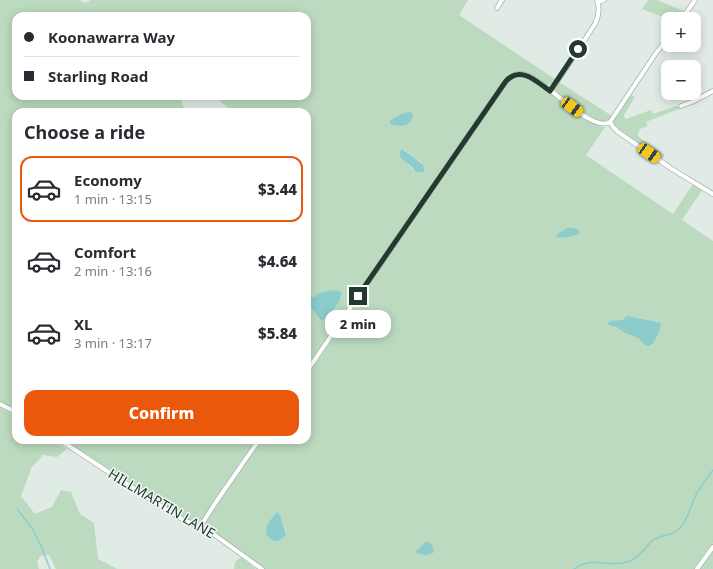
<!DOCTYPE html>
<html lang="en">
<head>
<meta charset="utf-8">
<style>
	:root { --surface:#fff; --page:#f7f7f7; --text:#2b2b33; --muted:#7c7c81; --line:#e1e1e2; --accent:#ea580c }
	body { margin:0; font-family:"Noto Sans",sans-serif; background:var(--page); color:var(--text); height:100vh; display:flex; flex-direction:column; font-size:15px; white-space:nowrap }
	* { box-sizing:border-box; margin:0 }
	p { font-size:13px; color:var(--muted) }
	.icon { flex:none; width:22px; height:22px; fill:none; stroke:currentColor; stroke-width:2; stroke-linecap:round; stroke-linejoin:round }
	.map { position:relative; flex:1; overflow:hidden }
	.drawer { position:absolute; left:12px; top:108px; width:299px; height:336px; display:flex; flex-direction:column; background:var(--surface); border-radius:12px; box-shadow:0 2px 10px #0003 }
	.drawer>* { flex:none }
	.guide { position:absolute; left:12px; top:12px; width:299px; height:88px; border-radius:12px; box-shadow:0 2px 10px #0003; display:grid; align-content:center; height:88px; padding:0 12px; background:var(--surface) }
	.tools { position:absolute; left:661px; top:12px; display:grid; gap:8px }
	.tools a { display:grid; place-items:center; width:40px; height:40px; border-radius:8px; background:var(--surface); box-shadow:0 2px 10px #0003; font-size:20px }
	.end { position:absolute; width:18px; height:18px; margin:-9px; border:5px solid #223a30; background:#fff; box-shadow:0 0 0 2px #fff }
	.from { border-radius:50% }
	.bubble { position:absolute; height:28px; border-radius:12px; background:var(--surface); box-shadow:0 2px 10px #0003; font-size:13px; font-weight:800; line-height:28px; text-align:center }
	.car { position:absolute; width:12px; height:24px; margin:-12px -6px; border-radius:5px; box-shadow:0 0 3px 1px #0007; background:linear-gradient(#f5c518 24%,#345 0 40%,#f5c518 0 76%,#345 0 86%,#f5c518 0) }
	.guide b { display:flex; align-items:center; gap:14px; height:38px; font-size:15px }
	.guide b+b { border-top:1px solid var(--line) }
	.guide i { width:10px; height:10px; background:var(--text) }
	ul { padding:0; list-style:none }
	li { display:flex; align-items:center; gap:12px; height:66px; margin:0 8px 6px; padding:0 4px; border:2px solid transparent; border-radius:12px }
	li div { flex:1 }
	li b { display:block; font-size:15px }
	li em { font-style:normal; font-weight:800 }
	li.on { border-color:var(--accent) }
	li>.icon { width:36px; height:36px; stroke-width:1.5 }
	h2 { padding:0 12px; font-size:18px; line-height:48px }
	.button { display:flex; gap:8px; margin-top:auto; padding:8px 12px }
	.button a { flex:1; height:46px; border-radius:12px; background:var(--accent); color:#fff; font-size:16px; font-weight:800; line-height:46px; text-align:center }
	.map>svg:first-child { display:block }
	.green { fill:#bbdabf; fill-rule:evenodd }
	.water { fill:#8ccccc }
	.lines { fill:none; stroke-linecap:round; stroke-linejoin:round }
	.stream { stroke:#8ccccc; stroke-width:1.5 }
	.minor-casing { stroke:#a4b2ab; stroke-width:5.5 }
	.minor { stroke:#fff; stroke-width:4 }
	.route { stroke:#223a30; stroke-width:5 }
	.labels { text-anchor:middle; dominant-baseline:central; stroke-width:3; stroke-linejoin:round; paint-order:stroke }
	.street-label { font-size:14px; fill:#223a30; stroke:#f1f7f3 }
</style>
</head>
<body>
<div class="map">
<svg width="713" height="569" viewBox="0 0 713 569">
	<rect width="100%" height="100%" fill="#e1ebe5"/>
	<path class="green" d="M 0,0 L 80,0 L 84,3 L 89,1 L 90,0 L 468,0 L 459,15 L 555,79 L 552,84 L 547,85 L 522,72 C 516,71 511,73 507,77 L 410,217 L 307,368 L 307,112 L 234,112 L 213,96 L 307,96 L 307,16 L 16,16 L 16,96 L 158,96 L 165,97 L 167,96 L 183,96 C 180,103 183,107 188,112 L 16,112 L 16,409 L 0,402 ZM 403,149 L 414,158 L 420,161 L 425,169 L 424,171 L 415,171 L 402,159 L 400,156 Z
		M 648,0 L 657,0 L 684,11 L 679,19 L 668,19 L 642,9 Z
		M 517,77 C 528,76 534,82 542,87 C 560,100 584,124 605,127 L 586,155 L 673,214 L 693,184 L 702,190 L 682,220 L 713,241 L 713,543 L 695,569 L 265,569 L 227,541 L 208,529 L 206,525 L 206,521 L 260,440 L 307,440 L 307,374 L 505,86 L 511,79 ZM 277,512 C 281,515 282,521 284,526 C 284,528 286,530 286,532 C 287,545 250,545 277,512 Z
		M 559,82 L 612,116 C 610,119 608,121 605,122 C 596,123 557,98 556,90 C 555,87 558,84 559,82 Z
		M 631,95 L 635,97 L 624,115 L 624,117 L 626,119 L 651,110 L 653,114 L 676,106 L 679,107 L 679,109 L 676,110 L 646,122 L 648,126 L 640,129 L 638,133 L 638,136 L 640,138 L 665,155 L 662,159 L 617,128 L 614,124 L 614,120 Z
		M 0,407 L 16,416 L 16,440 L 53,440 L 67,449 L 57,457 L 43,455 L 32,467 L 21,496 L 35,514 L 52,507 L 61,490 L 71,492 L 80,514 L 94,523 L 98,559 L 117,569 L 56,569 L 49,555 L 40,556 L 37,562 L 39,569 L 0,569 Z
		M 63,440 L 257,440 L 204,517 L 201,521 L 195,522 L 179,515 Z
		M 713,550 L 713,569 L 700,569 Z
		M 241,557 L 256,569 L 234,569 L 235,562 Z"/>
	<path class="water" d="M 409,112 L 412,113 L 413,116 C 411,127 399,127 390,124 L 390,121 C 396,116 402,113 409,112 Z
		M 402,149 L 421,163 L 425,168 L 424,172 C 421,172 420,173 417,172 C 414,171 414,169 412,167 C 406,162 395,157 402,149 Z
		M 568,228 C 573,228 578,228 580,233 C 574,236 564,239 556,237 L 557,235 L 559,233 Z
		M 332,290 L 341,292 C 342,303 330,313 323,320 L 321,320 L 307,302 L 307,297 L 314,297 L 319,293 Z
		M 627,316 L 661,323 C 661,328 654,347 648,346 C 644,346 641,340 638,338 C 632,335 625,334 621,330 C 620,330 619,329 618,328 C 615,326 610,326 607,324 C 610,319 618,321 623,320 Z
		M 277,512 L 280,515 L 286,534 C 284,539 279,541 274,541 C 259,534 269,521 277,512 Z
		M 425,542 L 428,542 L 432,545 L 434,550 L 433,553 L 427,555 L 416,553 L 416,551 L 419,549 Z"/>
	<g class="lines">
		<path class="stream" d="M 17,509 L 32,528 L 41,546 L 50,569
			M 574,569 C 594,555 607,568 627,562 C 639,559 644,548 652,541 C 660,534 671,537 680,528 C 688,520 690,506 696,495 C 701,486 707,478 713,470"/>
		<defs>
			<path id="minor" d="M 598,2 L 604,0
				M 497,8 L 502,0
				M 682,19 L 695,0
				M 551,91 L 595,24 C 599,16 600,9 597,0
				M 681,106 L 694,101 L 713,91
				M 610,122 L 613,127 L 618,132 L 672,169 L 713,194
				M 610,122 L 656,53 L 668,38
				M 307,371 L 504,84 C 509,78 514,73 522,74 C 544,77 591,134 610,122
				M 0,404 L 16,412
				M 60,440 L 154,502 L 182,519 L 204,529 L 212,533 L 262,569
				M 200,527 L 216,502 L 259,440
				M 697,569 L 713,547"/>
		</defs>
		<use href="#minor" class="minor-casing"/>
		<use href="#minor" class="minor"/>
	</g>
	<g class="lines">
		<path class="route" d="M 358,296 L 506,81 C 521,65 537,82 550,91 L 578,49"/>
	</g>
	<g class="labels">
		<g class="street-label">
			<text transform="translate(162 503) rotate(31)">HILLMARTIN LANE</text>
		</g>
	</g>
</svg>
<div class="tools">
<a>+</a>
<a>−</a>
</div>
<i class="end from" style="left:578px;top:49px"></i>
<i class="end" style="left:358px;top:296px"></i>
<div class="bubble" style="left:325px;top:310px;width:66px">2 min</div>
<i class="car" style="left:572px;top:107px;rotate:126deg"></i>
<i class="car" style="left:649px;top:153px;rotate:124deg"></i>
<div class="guide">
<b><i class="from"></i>Koonawarra Way</b>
<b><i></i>Starling Road</b>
</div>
<section class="drawer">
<h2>Choose a ride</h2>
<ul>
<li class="on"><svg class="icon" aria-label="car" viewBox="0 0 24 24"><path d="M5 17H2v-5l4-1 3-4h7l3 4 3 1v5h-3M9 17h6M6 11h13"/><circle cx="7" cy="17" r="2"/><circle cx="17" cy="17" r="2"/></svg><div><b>Economy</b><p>1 min · 13:15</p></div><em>$3.44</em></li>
<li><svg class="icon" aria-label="car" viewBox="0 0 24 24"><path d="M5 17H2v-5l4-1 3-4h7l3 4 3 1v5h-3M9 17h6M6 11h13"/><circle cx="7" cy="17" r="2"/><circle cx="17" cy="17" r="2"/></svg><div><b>Comfort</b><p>2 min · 13:16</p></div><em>$4.64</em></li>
<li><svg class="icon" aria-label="car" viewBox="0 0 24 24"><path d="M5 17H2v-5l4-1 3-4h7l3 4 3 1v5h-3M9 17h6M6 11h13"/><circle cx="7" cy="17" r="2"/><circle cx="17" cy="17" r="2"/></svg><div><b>XL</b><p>3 min · 13:17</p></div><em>$5.84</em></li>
</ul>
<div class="button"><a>Confirm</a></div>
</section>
</div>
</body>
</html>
